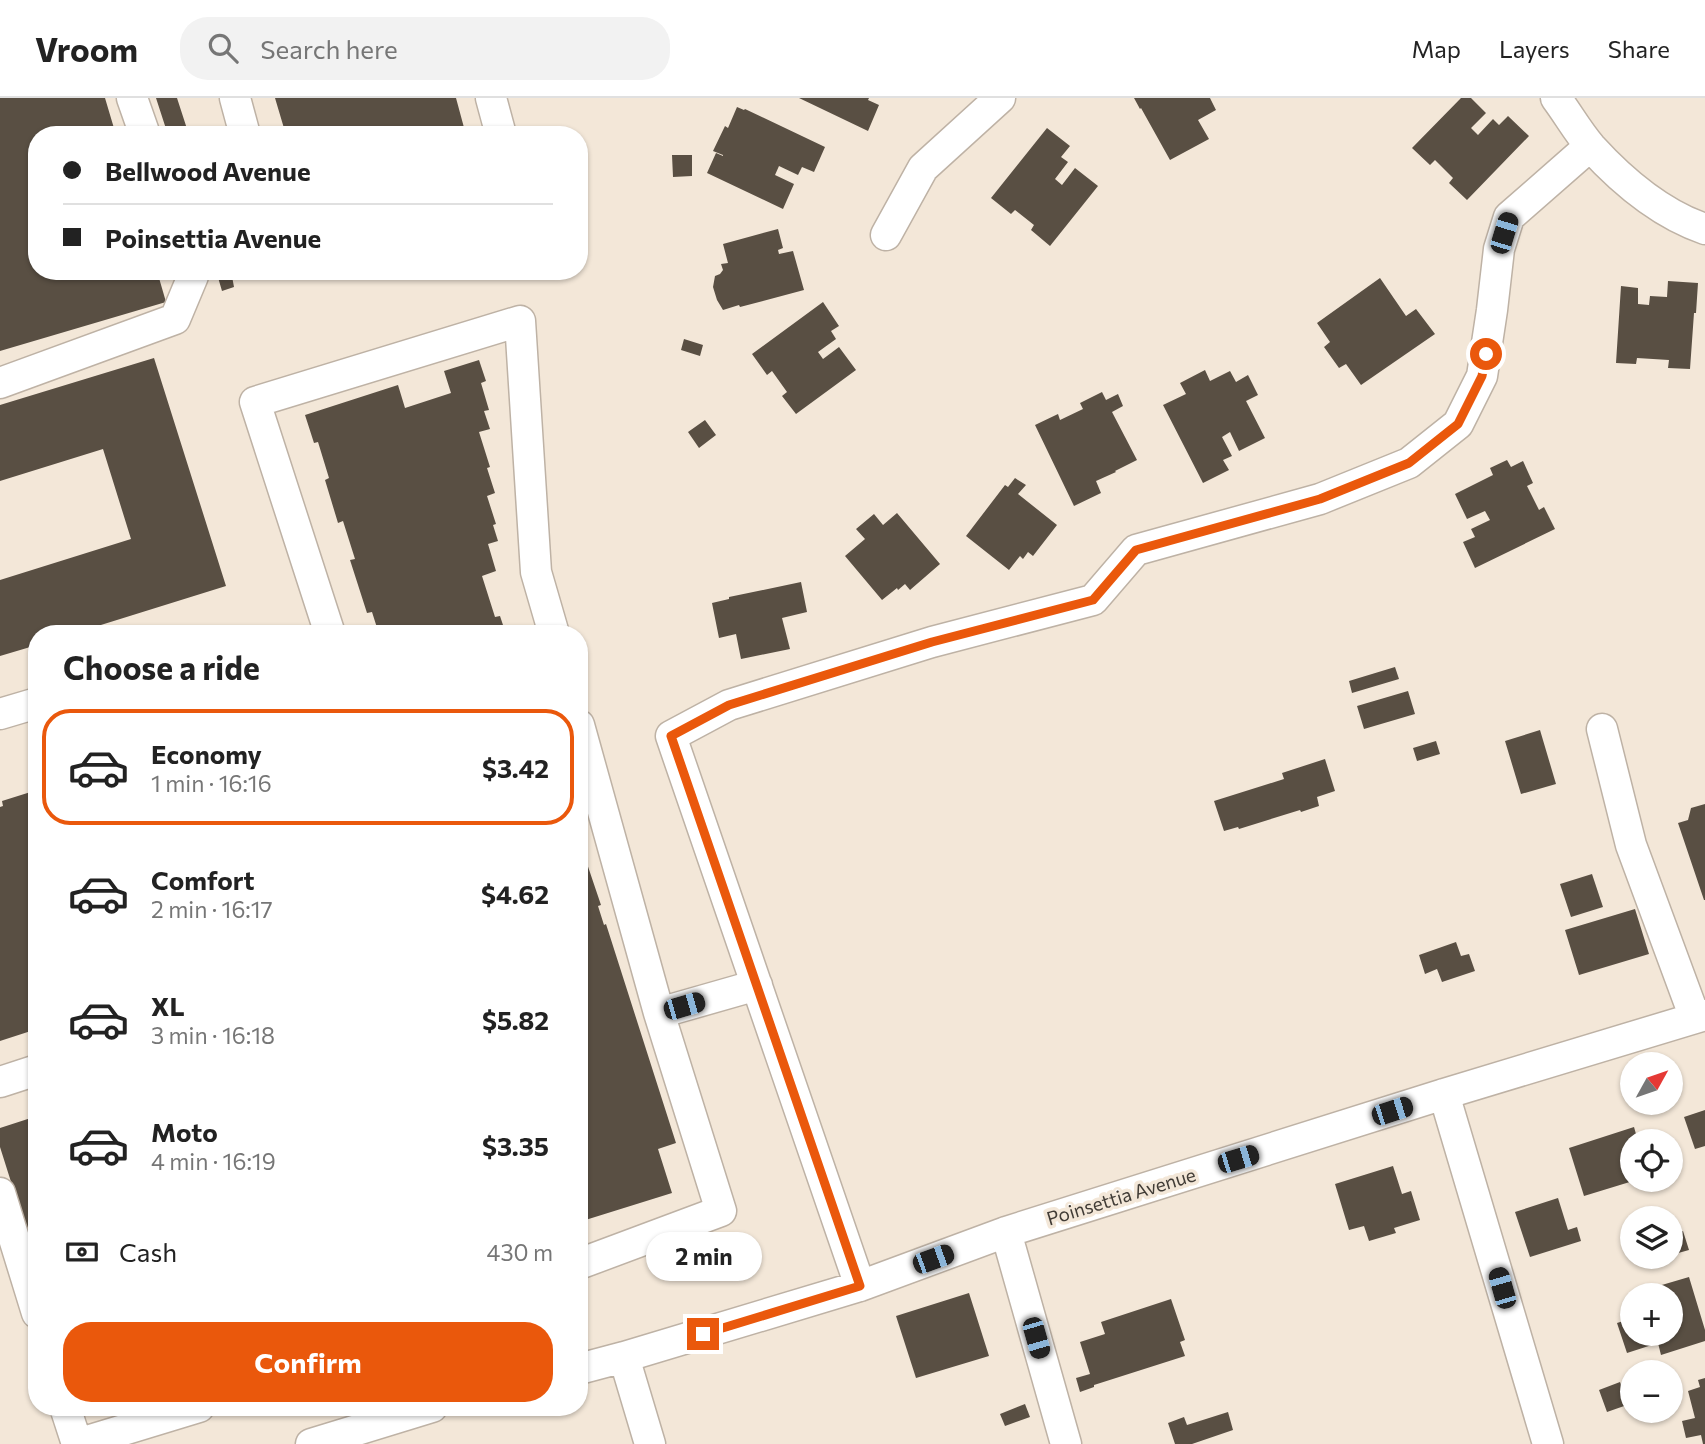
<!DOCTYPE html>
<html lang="en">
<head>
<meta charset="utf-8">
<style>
	:root { --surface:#fff; --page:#f2f2f2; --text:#222; --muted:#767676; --line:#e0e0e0; --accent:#ea580c }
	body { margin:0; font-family:Commissioner,sans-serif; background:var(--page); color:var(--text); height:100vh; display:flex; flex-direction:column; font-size:26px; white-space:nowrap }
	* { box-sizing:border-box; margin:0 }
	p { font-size:23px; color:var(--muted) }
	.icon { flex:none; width:38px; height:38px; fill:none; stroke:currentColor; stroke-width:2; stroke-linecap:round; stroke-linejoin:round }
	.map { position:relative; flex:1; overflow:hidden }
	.side { position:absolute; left:28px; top:527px; width:560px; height:791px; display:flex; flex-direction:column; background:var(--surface); border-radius:28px; box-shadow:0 2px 5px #0004 }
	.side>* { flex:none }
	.hud { position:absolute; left:28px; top:28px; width:560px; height:154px; border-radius:28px; box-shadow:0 2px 5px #0004; display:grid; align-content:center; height:154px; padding:0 35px; background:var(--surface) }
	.needle { width:46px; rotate:50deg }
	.tools { position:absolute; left:1620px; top:954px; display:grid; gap:14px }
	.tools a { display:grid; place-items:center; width:63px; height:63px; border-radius:50%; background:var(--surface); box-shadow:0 2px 5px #0004; font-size:35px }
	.end { position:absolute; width:32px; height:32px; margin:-16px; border:9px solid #ea580c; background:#fff; box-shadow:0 0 0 4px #fff }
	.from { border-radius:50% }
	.bubble { position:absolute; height:49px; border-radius:24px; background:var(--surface); box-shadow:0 2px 5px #0004; font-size:23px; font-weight:700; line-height:49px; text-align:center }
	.car { position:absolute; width:21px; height:42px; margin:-21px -10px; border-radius:9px; box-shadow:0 0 5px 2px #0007; background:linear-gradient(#222 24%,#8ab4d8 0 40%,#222 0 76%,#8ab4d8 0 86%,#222 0) }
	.hud b { display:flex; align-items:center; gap:24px; height:66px; font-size:26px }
	.hud b+b { border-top:2px solid var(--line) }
	.hud i { width:18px; height:18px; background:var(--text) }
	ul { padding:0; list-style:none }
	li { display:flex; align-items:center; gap:21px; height:116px; margin:0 14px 10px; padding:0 21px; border:4px solid transparent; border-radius:28px }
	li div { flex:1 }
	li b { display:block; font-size:26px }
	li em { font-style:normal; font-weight:700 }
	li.current { border-color:var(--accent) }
	li>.icon { width:63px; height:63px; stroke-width:1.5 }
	h2 { padding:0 35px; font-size:32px; line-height:84px }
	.pay { display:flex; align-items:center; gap:18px; height:77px; padding:0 35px; font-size:26px }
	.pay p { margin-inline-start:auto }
	.action { display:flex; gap:14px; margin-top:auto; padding:14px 35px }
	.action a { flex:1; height:80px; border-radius:28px; background:var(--accent); color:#fff; font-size:28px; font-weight:700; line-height:80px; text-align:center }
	header { display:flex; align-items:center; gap:42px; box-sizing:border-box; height:98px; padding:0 35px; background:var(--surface); border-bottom:2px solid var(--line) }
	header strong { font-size:33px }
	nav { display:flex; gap:38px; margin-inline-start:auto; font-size:24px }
	.search { width:490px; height:63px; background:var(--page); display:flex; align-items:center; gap:18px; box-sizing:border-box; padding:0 24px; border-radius:28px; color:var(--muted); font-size:26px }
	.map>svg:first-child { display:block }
	.building { fill:#594f43 }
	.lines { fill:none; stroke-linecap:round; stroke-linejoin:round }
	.minor-casing { stroke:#beb2a5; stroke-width:33 }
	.minor { stroke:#fff; stroke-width:30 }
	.route { stroke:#ea580c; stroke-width:9 }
	.labels { text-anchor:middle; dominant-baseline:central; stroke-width:7; stroke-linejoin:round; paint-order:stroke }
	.street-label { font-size:19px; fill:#413c36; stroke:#f3e7d8 }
</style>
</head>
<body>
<header>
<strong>Vroom</strong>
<div class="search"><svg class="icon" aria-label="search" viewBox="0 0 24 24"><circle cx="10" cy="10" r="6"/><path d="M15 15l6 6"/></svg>Search here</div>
<nav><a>Map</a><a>Layers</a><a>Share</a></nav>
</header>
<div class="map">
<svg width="1705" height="1346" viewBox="0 0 1705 1346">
	<rect width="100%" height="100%" fill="#f3e7d8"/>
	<path class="building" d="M 0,0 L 105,0 L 116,37 L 37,37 L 37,173 L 157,173 L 166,204 L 0,253 Z
		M 156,0 L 177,0 L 189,37 L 168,37 Z
		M 275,0 L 456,0 L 466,37 L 286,37 Z
		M 799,0 L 869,0 L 868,2 L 879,7 L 868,33 Z
		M 1134,0 L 1210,0 L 1216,12 L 1198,22 L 1209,41 L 1170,62 L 1141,10 L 1140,11 Z
		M 1461,0 L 1471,0 L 1486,15 L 1471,30 L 1478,37 L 1493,21 L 1499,27 L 1508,18 L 1529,38 L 1467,102 L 1449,85 L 1453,80 L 1435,62 L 1430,67 L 1412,50 Z
		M 737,9 L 744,12 L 745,11 L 825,49 L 814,74 L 802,69 L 798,77 L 779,68 L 775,77 L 794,86 L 783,111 L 707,75 L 716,55 L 723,58 L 723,57 L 713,53 L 725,28 L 728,30 Z
		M 1047,30 L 1070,48 L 1061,59 L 1068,64 L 1055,81 L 1062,87 L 1075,70 L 1098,88 L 1050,148 L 1031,132 L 1034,127 L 1015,112 L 1011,116 L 991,100 Z
		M 672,57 L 692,57 L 692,78 L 673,79 Z
		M 778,131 L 783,150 L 778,152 L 779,156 L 793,153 L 804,192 L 740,209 L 739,207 L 723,212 L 717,202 L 713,189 L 715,178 L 720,176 L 723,172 L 721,166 L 728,165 L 723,146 Z
		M 231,173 L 234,189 L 222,193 L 217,176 Z
		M 1380,180 L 1406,218 L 1416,211 L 1435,236 L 1361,287 L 1346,266 L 1339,270 L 1324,249 L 1330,244 L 1317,225 Z
		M 1668,183 L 1698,185 L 1696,215 L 1694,215 L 1690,271 L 1668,270 L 1669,262 L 1637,260 L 1636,266 L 1616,265 L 1621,188 L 1638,190 L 1638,206 L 1649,207 L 1650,198 L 1667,199 Z
		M 823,204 L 839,228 L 831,233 L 836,241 L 818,254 L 823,261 L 839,249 L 856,272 L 796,316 L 782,298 L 787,294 L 772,273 L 767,277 L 752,256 Z
		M 684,241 L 703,247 L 700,258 L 681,252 Z
		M 154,260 L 226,488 L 72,536 L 37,536 L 37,547 L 0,558 L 0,482 L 131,441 L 103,351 L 0,383 L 0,307 Z
		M 479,262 L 486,283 L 481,285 L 489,312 L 484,313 L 490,331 L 479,334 L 490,369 L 487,370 L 495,395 L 487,398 L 496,426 L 493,427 L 498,443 L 488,446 L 496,473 L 482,478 L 495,519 L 500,518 L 506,536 L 379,536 L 372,514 L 367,515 L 350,462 L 355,461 L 343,423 L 338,425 L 325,382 L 329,380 L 318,344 L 314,345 L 305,317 L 398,287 L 405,310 L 451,295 L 444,273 Z
		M 1205,272 L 1210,283 L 1230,273 L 1236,284 L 1248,277 L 1258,297 L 1246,303 L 1265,340 L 1239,353 L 1230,334 L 1222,339 L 1232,358 L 1223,362 L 1229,372 L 1203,385 L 1163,307 L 1186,296 L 1180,285 Z
		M 1102,294 L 1106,302 L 1118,296 L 1123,308 L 1112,314 L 1137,362 L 1115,373 L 1116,374 L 1096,383 L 1101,395 L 1074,408 L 1035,327 L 1058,316 L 1060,322 L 1083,311 L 1080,305 Z
		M 705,322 L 716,337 L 699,350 L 688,334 Z
		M 1507,362 L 1511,369 L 1523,363 L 1533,385 L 1527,388 L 1539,412 L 1544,409 L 1555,431 L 1475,470 L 1463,444 L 1475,439 L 1471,431 L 1490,422 L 1485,413 L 1467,421 L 1455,396 L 1493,377 L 1490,370 Z
		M 1015,380 L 1026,387 L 1018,396 L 1057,427 L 1033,458 L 1028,454 L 1023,461 L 1020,458 L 1009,472 L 966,438 L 1005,387 L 1008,389 Z
		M 897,415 L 940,466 L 910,492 L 905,486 L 898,492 L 897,490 L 882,502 L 845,458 L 865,441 L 856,431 L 874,416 L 883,427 Z
		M 801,484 L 807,514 L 782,520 L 790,551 L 741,561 L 736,536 L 719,540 L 712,505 L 729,501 L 729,499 Z
		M 1395,569 L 1399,581 L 1352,595 L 1349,583 Z
		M 1408,593 L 1415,616 L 1364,631 L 1357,608 Z
		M 1540,632 L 1556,686 L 1521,696 L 1505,643 Z
		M 1436,643 L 1440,656 L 1417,663 L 1413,650 Z
		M 1325,661 L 1335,693 L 1317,699 L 1319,708 L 1301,714 L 1300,712 L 1239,731 L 1238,729 L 1224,733 L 1214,703 L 1284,681 L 1282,675 Z
		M 37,692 L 37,931 L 0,943 L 0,709 L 3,708 L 2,703 Z
		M 1705,706 L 1705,802 L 1704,802 L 1678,725 L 1688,722 L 1691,710 Z
		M 579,742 L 601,807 L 598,808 L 604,827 L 606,826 L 676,1045 L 658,1051 L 672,1095 L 579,1124 Z
		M 1592,776 L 1603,809 L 1571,819 L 1560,786 Z
		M 1635,811 L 1649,856 L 1579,877 L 1565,832 Z
		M 1456,844 L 1461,858 L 1469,856 L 1475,873 L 1442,884 L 1437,871 L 1425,876 L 1419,857 Z
		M 1705,1012 L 1705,1048 L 1695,1051 L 1684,1019 Z
		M 37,1018 L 37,1163 L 36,1163 L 0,1049 L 0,1030 Z
		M 1634,1029 L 1638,1043 L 1633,1043 L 1633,1083 L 1584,1098 L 1569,1050 Z
		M 1393,1068 L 1402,1096 L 1411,1093 L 1420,1122 L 1394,1130 L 1396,1135 L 1369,1143 L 1364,1128 L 1349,1132 L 1335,1086 Z
		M 1558,1100 L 1568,1132 L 1577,1129 L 1581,1143 L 1530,1159 L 1515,1114 Z
		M 1683,1133 L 1689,1152 L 1671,1157 L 1671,1137 Z
		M 1689,1179 L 1705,1232 L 1705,1243 L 1661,1257 L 1658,1245 L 1627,1255 L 1617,1225 L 1633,1220 L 1633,1236 L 1671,1236 L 1671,1197 L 1639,1197 L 1638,1194 Z
		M 969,1195 L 989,1258 L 916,1280 L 896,1218 Z
		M 1171,1201 L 1185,1242 L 1180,1244 L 1185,1258 L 1094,1287 L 1094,1289 L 1080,1294 L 1076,1280 L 1090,1276 L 1080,1244 L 1105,1236 L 1101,1224 Z
		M 1705,1280 L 1705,1346 L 1703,1346 L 1701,1337 L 1686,1340 L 1682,1323 L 1695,1320 L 1688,1293 L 1700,1289 L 1698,1282 Z
		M 1620,1284 L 1622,1290 L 1633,1286 L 1633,1300 L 1626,1302 L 1627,1307 L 1607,1314 L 1599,1292 Z
		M 1025,1306 L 1030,1319 L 1005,1328 L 1000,1316 Z
		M 1228,1314 L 1233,1332 L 1192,1346 L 1175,1346 L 1168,1325 L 1184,1319 L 1187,1327 Z"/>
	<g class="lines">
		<defs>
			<path id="minor" d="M 132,0 L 145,37
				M 235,0 L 245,37
				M 491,0 L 501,37
				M 1556,0 C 1568,16 1578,34 1591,49 C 1622,83 1661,116 1705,131
				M 886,137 L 923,70 L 1000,0
				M 0,285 L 175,221 L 193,178 L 191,173
				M 330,536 L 255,304 L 520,223 L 536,474 L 554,536
				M 0,616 L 37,605
				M 579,627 L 659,915 L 721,1113 L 579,1166
				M 1602,631 L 1631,747 L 1695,920
				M 659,915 L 757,887
				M 0,984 L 37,972
				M 1444,996 L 1548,1346
				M 0,1095 L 37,1215
				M 1006,1134 L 1066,1346
				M 860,1188 L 671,638 L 729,607 L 932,544 L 1093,502 L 1136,452 L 1320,401 L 1409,365 L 1458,326 L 1482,278 L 1492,212 L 1499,151 L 1509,119 L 1590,48
				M 624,1259 L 650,1346
				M 579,1271 L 624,1259 L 860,1188 L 1006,1134 L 1444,996 L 1705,917
				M 65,1309 L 77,1346
				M 77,1346 L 199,1309
				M 311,1346 L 432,1309"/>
		</defs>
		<use href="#minor" class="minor-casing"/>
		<use href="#minor" class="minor"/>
	</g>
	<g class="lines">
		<path class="route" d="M 703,1236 L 860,1188 L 671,638 L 729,607 L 932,544 L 1093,502 L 1136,452 L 1320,401 L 1409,365 L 1458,326 L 1482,278 L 1486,256"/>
	</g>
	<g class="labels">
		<g class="street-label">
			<text transform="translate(1121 1098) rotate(-17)">Poinsettia Avenue</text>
		</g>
	</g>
</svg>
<div class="tools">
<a><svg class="needle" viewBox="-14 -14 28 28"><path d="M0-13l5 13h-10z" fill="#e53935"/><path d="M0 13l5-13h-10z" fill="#767676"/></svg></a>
<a><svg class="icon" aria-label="locate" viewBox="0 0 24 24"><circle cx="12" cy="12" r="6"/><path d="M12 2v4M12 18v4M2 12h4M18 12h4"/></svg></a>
<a><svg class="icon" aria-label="layers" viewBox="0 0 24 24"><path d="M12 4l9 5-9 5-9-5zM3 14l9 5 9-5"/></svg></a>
<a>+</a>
<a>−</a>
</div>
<i class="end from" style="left:1486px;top:256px"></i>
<i class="end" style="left:703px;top:1236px"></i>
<div class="bubble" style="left:646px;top:1134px;width:116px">2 min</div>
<i class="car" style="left:1504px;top:135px;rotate:17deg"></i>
<i class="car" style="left:684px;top:908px;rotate:74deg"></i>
<i class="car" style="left:1392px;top:1013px;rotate:72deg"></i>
<i class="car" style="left:1238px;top:1061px;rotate:73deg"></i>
<i class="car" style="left:933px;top:1161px;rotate:70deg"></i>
<i class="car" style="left:1502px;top:1190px;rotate:344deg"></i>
<i class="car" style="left:1036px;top:1240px;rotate:164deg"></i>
<div class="hud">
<b><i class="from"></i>Bellwood Avenue</b>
<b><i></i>Poinsettia Avenue</b>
</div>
<section class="side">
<h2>Choose a ride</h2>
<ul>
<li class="current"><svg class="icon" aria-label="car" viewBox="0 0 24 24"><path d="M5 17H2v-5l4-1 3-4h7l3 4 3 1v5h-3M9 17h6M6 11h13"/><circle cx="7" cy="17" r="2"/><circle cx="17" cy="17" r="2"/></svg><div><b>Economy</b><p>1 min · 16:16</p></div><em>$3.42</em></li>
<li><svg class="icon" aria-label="car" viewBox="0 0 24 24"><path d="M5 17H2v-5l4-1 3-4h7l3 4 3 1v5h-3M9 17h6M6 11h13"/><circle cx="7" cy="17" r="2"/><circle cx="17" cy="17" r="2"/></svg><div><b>Comfort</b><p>2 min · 16:17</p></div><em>$4.62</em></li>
<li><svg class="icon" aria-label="car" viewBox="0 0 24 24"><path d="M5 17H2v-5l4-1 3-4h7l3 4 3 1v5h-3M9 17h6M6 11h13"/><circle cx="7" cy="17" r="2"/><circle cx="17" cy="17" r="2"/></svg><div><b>XL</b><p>3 min · 16:18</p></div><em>$5.82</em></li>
<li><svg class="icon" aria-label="car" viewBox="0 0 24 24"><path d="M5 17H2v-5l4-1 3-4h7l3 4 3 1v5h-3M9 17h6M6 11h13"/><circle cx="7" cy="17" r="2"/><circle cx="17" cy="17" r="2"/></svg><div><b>Moto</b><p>4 min · 16:19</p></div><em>$3.35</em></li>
</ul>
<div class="pay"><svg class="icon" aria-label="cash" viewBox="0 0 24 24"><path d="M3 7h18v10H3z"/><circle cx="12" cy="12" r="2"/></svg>Cash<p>430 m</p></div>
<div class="action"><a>Confirm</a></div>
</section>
</div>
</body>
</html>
